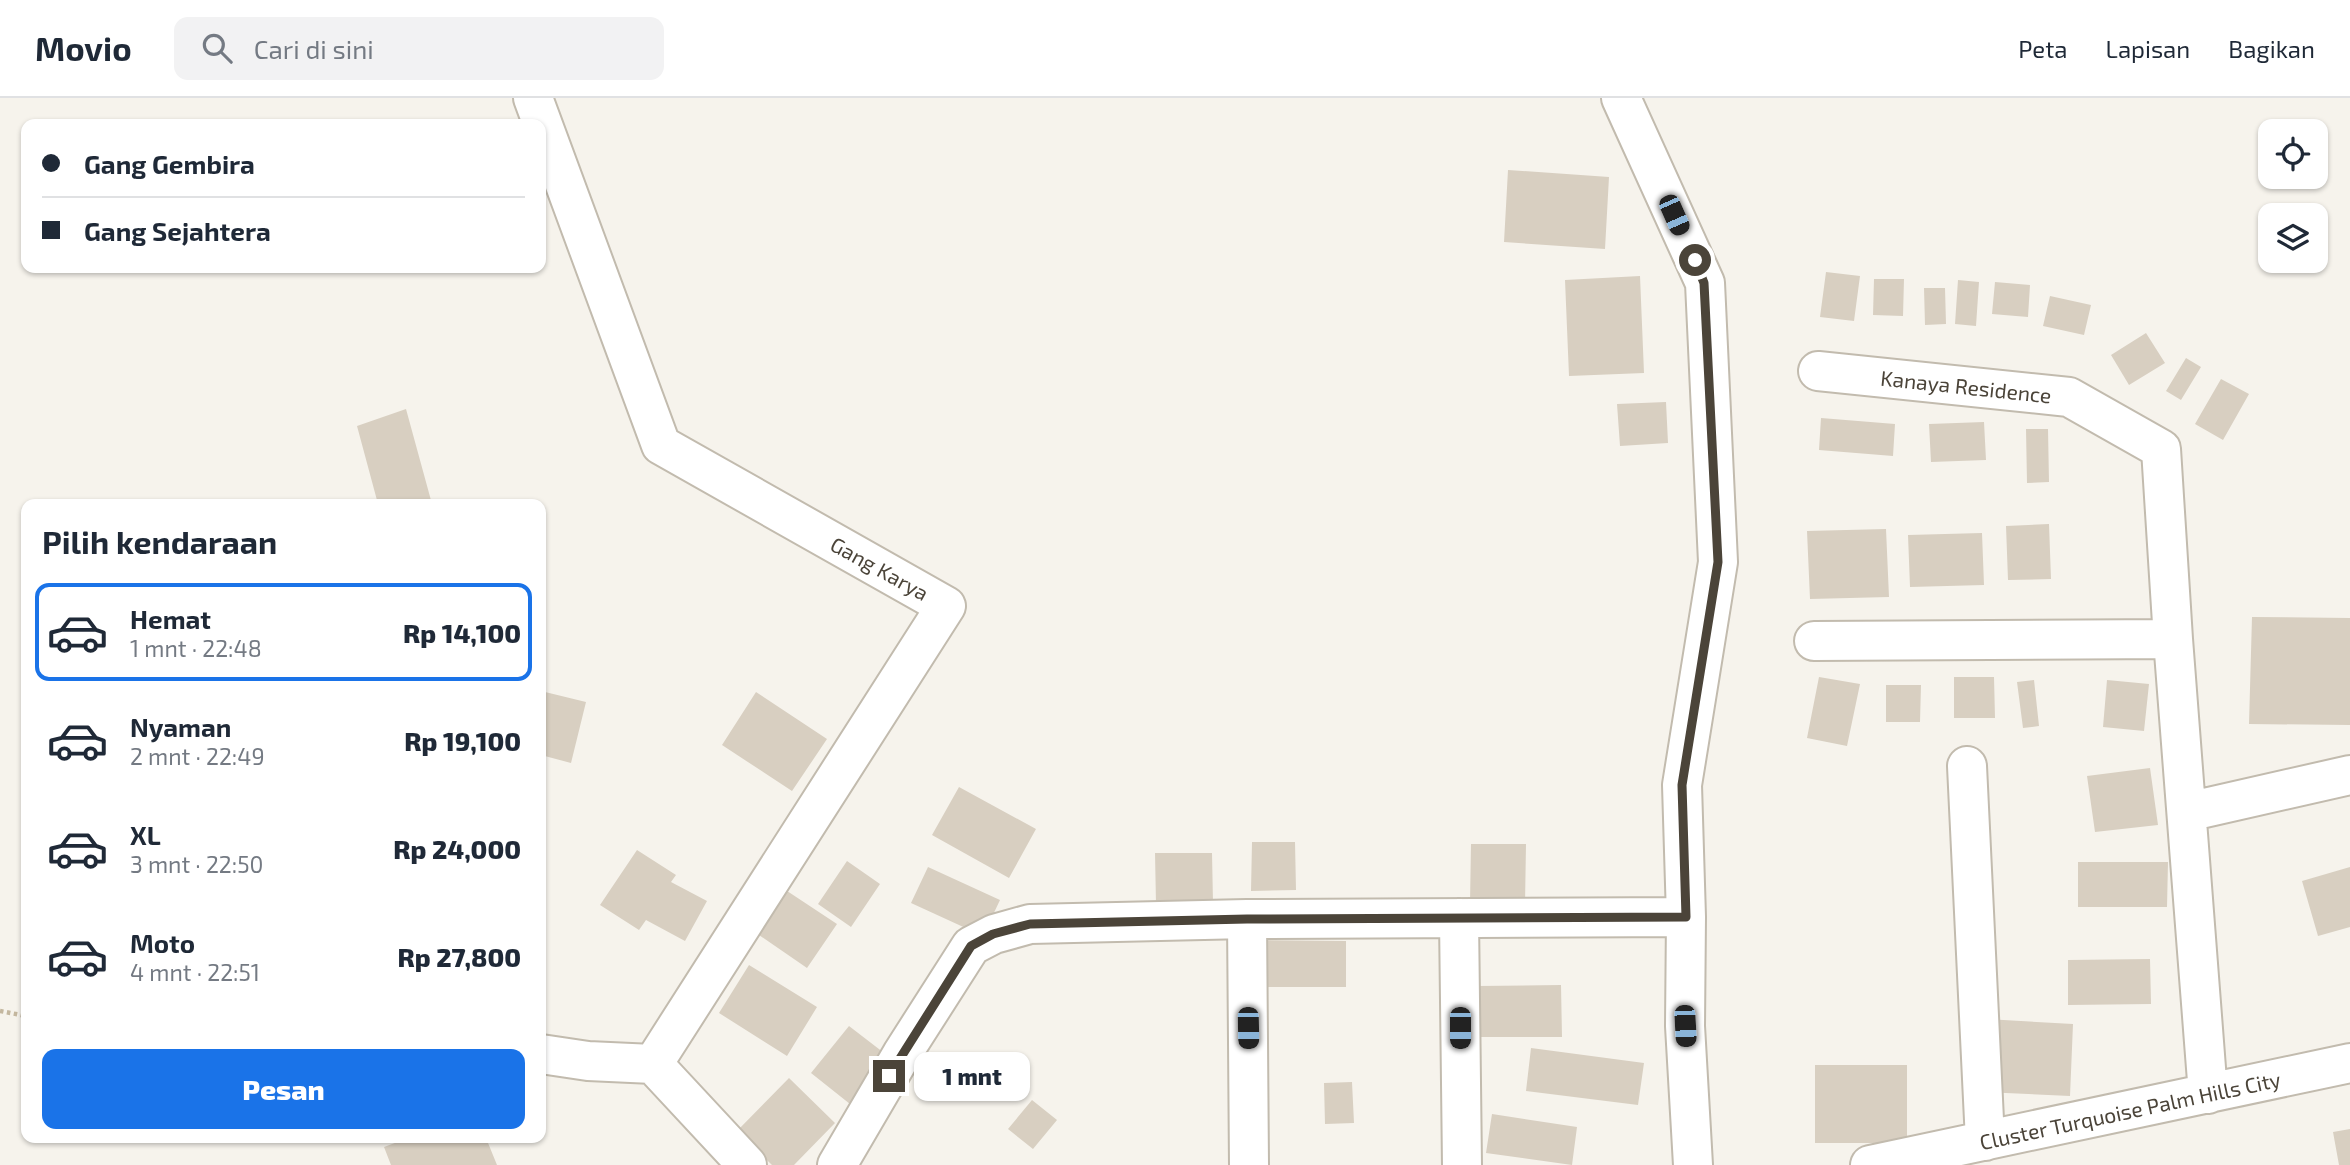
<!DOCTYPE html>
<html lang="id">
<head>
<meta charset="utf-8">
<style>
	:root { --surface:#fff; --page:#f2f2f3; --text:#1f2937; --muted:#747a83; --line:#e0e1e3; --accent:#1a73e8 }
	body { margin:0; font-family:"Exo 2",sans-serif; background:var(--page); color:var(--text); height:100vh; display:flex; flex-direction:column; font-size:26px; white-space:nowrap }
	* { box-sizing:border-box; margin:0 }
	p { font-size:23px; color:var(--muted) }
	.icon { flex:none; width:38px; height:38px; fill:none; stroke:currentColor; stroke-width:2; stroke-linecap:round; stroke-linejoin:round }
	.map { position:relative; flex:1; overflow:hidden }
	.side { position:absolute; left:21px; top:401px; width:525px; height:644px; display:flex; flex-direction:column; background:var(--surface); border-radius:14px; box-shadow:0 2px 5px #0004 }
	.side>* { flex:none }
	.hud { position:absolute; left:21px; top:21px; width:525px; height:154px; border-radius:14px; box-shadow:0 2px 5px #0004; display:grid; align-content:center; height:154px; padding:0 21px; background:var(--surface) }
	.tools { position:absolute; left:2258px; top:21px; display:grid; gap:14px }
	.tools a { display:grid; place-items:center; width:70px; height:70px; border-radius:14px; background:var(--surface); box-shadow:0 2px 5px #0004; font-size:35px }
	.end { position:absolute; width:32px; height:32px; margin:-16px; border:9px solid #4b4439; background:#fff; box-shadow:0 0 0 4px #fff }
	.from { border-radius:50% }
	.bubble { position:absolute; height:49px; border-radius:14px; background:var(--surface); box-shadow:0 2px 5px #0004; font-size:23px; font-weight:800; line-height:49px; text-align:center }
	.car { position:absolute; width:21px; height:42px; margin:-21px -10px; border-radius:9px; box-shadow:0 0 5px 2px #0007; background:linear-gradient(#222 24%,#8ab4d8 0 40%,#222 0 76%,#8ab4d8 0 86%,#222 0) }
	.hud b { display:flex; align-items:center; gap:24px; height:66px; font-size:26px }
	.hud b+b { border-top:2px solid var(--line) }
	.hud i { width:18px; height:18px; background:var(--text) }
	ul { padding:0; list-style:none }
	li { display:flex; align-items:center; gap:21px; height:98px; margin:0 14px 10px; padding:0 7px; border:4px solid transparent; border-radius:14px }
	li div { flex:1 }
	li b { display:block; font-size:26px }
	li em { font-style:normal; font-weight:800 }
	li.on { border-color:var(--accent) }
	li>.icon { width:63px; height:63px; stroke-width:1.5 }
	h2 { padding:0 21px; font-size:32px; line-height:84px }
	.action { display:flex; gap:14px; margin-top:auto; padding:14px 21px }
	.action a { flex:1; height:80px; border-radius:14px; background:var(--accent); color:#fff; font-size:28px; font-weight:800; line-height:80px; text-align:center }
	header { display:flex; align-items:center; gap:42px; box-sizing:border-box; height:98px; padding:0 35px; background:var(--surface); border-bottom:2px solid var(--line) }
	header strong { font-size:33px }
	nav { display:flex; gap:38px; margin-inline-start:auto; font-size:24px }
	.search { width:490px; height:63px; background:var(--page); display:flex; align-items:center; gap:18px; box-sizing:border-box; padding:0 24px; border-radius:14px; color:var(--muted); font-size:26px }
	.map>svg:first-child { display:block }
	.building { fill:#d8cfc1 }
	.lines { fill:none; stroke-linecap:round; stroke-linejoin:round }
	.minor-casing { stroke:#c2bbae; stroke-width:42 }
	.path { stroke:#c4b79f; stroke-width:4.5; stroke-dasharray:3.5 3.5; stroke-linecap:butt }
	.minor { stroke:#fff; stroke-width:38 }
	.route { stroke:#4b4439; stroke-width:9 }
	.labels { text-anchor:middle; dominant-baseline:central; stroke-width:5; stroke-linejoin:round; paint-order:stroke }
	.street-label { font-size:21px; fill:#4b4439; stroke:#fff }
</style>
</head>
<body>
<header>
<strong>Movio</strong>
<div class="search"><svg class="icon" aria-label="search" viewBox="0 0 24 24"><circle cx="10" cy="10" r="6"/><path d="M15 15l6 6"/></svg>Cari di sini</div>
<nav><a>Peta</a><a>Lapisan</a><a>Bagikan</a></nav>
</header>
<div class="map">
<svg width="2350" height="1067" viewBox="0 0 2350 1067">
	<rect width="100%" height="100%" fill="#f6f3ec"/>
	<path class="building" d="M 1508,72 L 1609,79 L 1605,151 L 1504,144 Z
		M 1826,174 L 1860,178 L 1854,223 L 1820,219 Z
		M 1640,178 L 1644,275 L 1569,278 L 1565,182 Z
		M 1874,181 L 1904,181 L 1903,218 L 1873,217 Z
		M 1958,182 L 1979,184 L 1976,228 L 1955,226 Z
		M 1995,184 L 2030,187 L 2028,219 L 1992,216 Z
		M 1924,190 L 1945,190 L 1946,226 L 1925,227 Z
		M 2050,198 L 2091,207 L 2084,237 L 2043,228 Z
		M 2146,235 L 2165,265 L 2129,287 L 2111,257 Z
		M 2186,260 L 2201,269 L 2181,302 L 2166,293 Z
		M 2221,281 L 2249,296 L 2223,342 L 2195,326 Z
		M 1666,304 L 1668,345 L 1620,348 L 1617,306 Z
		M 406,311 L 432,406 L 378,406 L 357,328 Z
		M 1821,320 L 1895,326 L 1893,358 L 1819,352 Z
		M 1984,324 L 1986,362 L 1931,364 L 1929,326 Z
		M 2026,331 L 2048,331 L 2049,384 L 2027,385 Z
		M 2049,426 L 2051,481 L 2008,482 L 2006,428 Z
		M 1886,431 L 1889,499 L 1810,501 L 1807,433 Z
		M 1982,435 L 1984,487 L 1910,489 L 1908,437 Z
		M 2252,519 L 2350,520 L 2350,627 L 2249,626 Z
		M 1819,579 L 1860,586 L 1847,648 L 1807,640 Z
		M 1954,579 L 1994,579 L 1995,620 L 1954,620 Z
		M 2034,582 L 2039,628 L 2023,630 L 2017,584 Z
		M 2107,582 L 2149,586 L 2144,633 L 2103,629 Z
		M 1886,587 L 1921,587 L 1920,624 L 1886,624 Z
		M 541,593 L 586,604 L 571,665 L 541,657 Z
		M 756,594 L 827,641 L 792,693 L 722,647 Z
		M 2150,670 L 2158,727 L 2095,734 L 2087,678 Z
		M 959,689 L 1036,731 L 1009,780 L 932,737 Z
		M 1252,744 L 1295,744 L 1296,792 L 1251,793 Z
		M 1471,746 L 1526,746 L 1525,806 L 1470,805 Z
		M 637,752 L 676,777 L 671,784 L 707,803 L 685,843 L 646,822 L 639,832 L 600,807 Z
		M 1155,755 L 1212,755 L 1213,805 L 1156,806 Z
		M 847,763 L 880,786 L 851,829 L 818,806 Z
		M 2078,764 L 2168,764 L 2167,809 L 2078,809 Z
		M 928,769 L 1000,802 L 983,838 L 911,805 Z
		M 2350,769 L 2350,829 L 2318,838 L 2302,783 Z
		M 775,785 L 837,826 L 807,870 L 746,828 Z
		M 1259,842 L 1346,843 L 1346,889 L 1259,889 Z
		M 2150,861 L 2151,906 L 2068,907 L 2068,862 Z
		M 749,867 L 817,909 L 787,958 L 719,915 Z
		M 1561,887 L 1562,939 L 1479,939 L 1478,888 Z
		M 1986,921 L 2073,926 L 2070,998 L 1983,994 Z
		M 849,928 L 888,958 L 850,1006 L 811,975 Z
		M 1531,950 L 1644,965 L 1638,1007 L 1526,993 Z
		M 1815,967 L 1907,967 L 1907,1045 L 1815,1045 Z
		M 789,980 L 835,1025 L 794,1067 L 772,1067 L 737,1033 Z
		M 1352,984 L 1354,1025 L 1325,1026 L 1324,985 Z
		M 1032,1002 L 1057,1022 L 1033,1051 L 1008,1031 Z
		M 1492,1016 L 1577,1029 L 1572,1067 L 1486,1055 Z
		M 2350,1031 L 2350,1067 L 2339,1067 L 2333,1034 Z
		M 408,1040 L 486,1040 L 497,1067 L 391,1067 L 384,1049 Z"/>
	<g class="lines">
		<defs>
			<path id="minor" d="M 533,0 L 661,347 L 946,508 L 653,966
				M 1621,0 L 1705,185 L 1718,464 L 1682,687 L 1686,819 L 1685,928 L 1693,1067
				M 1818,273 L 2069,299 L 2161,351 L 2173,541
				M 1814,543 L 2173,541 L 2208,996
				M 1967,668 L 1985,1043
				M 2187,714 L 2350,677
				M 1459,820 L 1462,1067
				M 1247,821 L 1249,1067
				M 541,956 L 588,963 L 653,966 L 747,1067
				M 837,1067 L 902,956 L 971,848 L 994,836 L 1030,826 L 1247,821 L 1686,819
				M 1870,1067 L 2350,965"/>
		</defs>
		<use href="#minor" class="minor-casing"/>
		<path class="path" d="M 0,913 L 26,918"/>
		<use href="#minor" class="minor"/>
	</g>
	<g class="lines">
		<path class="route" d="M 889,978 L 971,848 L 993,836 L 1030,826 L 1247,821 L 1686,819 L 1682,687 L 1718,464 L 1704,185 L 1695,162"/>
	</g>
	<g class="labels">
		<g class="street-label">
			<text transform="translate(1966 288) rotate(6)">Kanaya Residence</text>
			<text transform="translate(880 470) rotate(29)">Gang Karya</text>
			<text transform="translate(2130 1012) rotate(-12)">Cluster Turquoise Palm Hills City</text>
		</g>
	</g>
</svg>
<div class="tools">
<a><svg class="icon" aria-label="locate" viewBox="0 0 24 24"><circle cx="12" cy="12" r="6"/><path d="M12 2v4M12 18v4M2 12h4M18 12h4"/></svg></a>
<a><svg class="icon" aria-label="layers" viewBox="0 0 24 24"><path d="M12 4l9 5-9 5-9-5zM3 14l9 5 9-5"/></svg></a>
</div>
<i class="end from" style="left:1695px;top:162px"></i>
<i class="end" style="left:889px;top:978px"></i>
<div class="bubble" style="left:914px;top:954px;width:116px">1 mnt</div>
<i class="car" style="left:1674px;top:117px;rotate:156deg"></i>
<i class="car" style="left:1685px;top:928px;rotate:177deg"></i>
<i class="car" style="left:1248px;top:930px;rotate:179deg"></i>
<i class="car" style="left:1460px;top:930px;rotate:180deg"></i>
<div class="hud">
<b><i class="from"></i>Gang Gembira</b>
<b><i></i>Gang Sejahtera</b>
</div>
<section class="side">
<h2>Pilih kendaraan</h2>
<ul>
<li class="on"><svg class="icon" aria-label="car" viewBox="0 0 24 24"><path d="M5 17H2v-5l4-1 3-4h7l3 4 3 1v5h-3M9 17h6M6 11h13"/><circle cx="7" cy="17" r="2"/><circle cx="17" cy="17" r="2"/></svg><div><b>Hemat</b><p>1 mnt · 22:48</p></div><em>Rp 14,100</em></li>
<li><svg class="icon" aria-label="car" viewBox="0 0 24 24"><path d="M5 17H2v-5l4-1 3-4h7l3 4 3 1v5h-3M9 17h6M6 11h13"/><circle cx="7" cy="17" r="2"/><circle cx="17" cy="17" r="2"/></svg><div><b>Nyaman</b><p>2 mnt · 22:49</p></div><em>Rp 19,100</em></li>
<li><svg class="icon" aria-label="car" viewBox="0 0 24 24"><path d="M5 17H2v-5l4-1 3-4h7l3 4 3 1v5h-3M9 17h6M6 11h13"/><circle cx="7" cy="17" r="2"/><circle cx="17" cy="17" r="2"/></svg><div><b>XL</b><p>3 mnt · 22:50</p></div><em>Rp 24,000</em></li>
<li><svg class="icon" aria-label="car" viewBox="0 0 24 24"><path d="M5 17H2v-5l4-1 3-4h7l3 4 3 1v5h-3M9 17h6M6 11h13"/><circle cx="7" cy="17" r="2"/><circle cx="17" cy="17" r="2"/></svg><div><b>Moto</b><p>4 mnt · 22:51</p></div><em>Rp 27,800</em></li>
</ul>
<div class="action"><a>Pesan</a></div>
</section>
</div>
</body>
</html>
